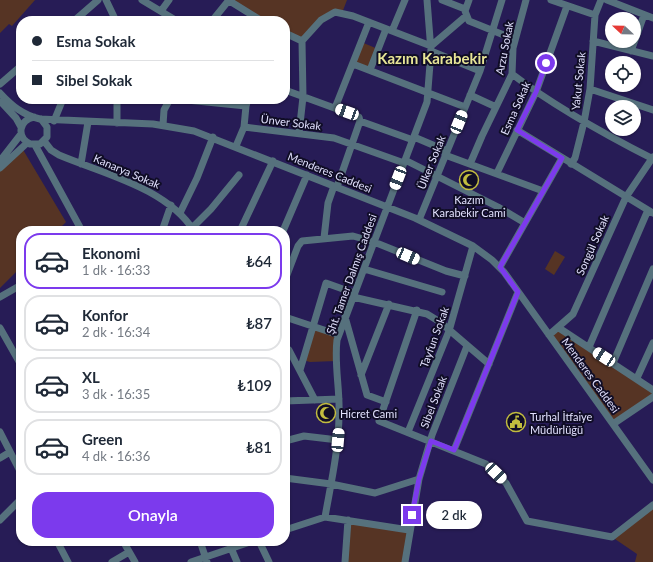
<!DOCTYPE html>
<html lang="tr">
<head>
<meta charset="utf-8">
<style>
	:root { --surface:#fff; --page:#f2f2f3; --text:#1f2937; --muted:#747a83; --line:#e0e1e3; --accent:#7c3aed }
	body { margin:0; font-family:Lato,sans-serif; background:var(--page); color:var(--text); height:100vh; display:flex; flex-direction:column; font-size:15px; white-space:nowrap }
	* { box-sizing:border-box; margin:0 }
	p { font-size:13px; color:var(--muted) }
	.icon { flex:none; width:22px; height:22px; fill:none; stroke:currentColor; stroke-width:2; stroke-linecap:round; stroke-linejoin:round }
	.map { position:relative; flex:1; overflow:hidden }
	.panel { position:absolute; left:16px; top:226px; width:274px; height:320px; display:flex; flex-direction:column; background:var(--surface); border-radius:16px; box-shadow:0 1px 3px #0004 }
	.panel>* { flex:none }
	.hud { position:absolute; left:16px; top:16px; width:274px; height:88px; border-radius:16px; box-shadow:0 1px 3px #0004; display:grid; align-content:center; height:88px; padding:0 16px; background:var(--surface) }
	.needle { width:26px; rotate:292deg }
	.tools { position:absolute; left:605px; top:12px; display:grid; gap:8px }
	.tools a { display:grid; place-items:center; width:36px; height:36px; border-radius:50%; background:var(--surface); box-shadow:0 1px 3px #0004; font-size:20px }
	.end { position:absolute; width:18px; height:18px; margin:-9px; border:5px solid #7c3aed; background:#fff; box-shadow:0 0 0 2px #fff }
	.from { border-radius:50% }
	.bubble { position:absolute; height:28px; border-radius:14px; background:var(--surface); box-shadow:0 1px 3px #0004; font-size:13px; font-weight:600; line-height:28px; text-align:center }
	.car { position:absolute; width:12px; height:24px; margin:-12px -6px; border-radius:5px; box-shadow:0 0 3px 1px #0007; background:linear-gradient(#fff 24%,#345 0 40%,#fff 0 76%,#345 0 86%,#fff 0) }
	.hud b { display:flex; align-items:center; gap:14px; height:38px; font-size:15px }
	.hud b+b { border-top:1px solid var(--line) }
	.hud i { width:10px; height:10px; background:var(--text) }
	ul { padding:7px 0 0; list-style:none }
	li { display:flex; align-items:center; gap:12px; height:56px; margin:0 8px 6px; padding:0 8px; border:2px solid var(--line); border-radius:16px }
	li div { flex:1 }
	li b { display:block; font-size:15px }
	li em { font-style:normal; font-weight:600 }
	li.on { border-color:var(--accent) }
	li>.icon { width:36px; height:36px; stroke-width:1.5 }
	.button { display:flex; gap:8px; margin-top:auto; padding:8px 16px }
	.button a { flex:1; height:46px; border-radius:16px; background:var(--accent); color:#fff; font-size:16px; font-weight:600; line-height:46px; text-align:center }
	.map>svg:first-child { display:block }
	.green { fill:#563424 }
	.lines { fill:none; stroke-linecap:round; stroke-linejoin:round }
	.minor { stroke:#56717d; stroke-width:7 }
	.route { stroke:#7c3aed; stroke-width:5 }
	.labels { text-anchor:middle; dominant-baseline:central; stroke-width:4; stroke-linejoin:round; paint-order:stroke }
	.street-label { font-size:11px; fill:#e2e1fe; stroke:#100d26 }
	.poi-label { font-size:11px; fill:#e2e1fe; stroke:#100d26; text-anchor:start }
	.district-label { font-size:15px; font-weight:bold; fill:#e7e596; stroke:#100d26 }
</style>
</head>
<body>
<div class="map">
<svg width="653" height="562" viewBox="0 0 653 562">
	<rect width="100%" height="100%" fill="#271c56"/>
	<path class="green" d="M 0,0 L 35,0 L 12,26 L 9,24 L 0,33 Z
		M 229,0 L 347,0 L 342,13 L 335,12 L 302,41 L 285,33 L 285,21 L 262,21 Z
		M 361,42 L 378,49 L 370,70 L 353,64 Z
		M 22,148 L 66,222 L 57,231 L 21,231 L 21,267 L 0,288 L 0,168 Z
		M 555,251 L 565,257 L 554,275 L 545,269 Z
		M 312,326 L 339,335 L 336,361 L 310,362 L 303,360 Z
		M 559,328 L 653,390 L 653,397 L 613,424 L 549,335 Z
		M 653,505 L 653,562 L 635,562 L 637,554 L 612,537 Z
		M 348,520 L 409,530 L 405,562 L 345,562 Z"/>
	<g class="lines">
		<path class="minor" d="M 106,0 L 116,21
			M 142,0 L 177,21
			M 228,0 L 262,21
			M 442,0 L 465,9
			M 469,0 L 465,11 L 469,21 L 514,39
			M 551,0 L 595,15
			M 607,0 L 653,18
			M 161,11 L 169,0
			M 74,21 L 98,0
			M 212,21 L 229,0
			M 392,31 L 405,0
			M 285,33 L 302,41
			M 302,41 L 321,20 L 335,12 L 353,16 L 431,46 L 466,16
			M 593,41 L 653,56
			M 431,51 L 480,71
			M 631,51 L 644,15
			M 353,64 L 465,107
			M 370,70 L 386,29
			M 512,74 C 555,107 604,134 653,159
			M 0,84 L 21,66
			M 590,89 L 653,110
			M 285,90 L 359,117 L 360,121 L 413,140
			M 0,93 C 12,106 23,115 40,119 L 153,124 L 194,131 L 415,218 L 473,246 L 492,260 L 504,272 L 653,480
			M 470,95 L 496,107
			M 177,99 L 246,106
			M 1,102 L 16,118 L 21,127
			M 335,108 L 369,22
			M 34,117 C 19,120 16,137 30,144 L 40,144 L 47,137 L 47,127 L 41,119
			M 54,121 L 63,99
			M 117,123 L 117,99
			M 163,125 L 164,110 L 170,99
			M 244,127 L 334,138 L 404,163
			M 517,130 L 653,213
			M 299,133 L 303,97 L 302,41
			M 414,137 L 447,151
			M 44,141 L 51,150 L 59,155 C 104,174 167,188 194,231
			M 35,145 L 82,231
			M 236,146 L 244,127 L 246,106 L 248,99
			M 445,155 L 543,191
			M 405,160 L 498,207 L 525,223
			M 0,161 L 21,134
			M 81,164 L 88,122
			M 470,164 L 482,136 L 512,74 L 513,48 L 526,0
			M 571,164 L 575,158 L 584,122 L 590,89 L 595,15 L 601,0
			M 0,168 L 27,143
			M 497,173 L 536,92 L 567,6
			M 337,187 L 360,121
			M 180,213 L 197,178 L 213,137
			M 419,220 L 480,71 L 502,0
			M 192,228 L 211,209 L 239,175
			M 162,231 L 171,205
			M 240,231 L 273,161
			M 283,231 L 307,175
			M 324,238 L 328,203 L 334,186
			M 500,267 L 562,158
			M 364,269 L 442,292
			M 285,280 L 298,246 L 302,241 L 353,236 L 374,242 L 446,271 L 465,276
			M 0,297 L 21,285
			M 353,297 L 427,314 L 440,322 L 489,364
			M 417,310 L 379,421 L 486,464 L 506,483 L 527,521 L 612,537 L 653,505
			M 285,317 L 339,335
			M 345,317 L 367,395 L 386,402
			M 0,328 L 21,365
			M 559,328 L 653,390
			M 549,335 L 573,314 L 626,197 L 653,157
			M 589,347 L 648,210
			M 285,348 L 289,350 L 315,400
			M 613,363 L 653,269
			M 300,370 L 326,283 L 354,293
			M 361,375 L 389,304
			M 637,378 L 653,343
			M 285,401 L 339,399
			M 613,424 L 653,397
			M 0,432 L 21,473
			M 408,432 L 449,331 L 473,246
			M 285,441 L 304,436 L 338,440
			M 454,450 L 518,292
			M 0,458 L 10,452
			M 285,478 L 331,484 L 375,493 L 419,479
			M 325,517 C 331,483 339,448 339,413 C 340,389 334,364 337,340 L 427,102 L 431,51 L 427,0
			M 0,520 L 21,499
			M 285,530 L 325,517 L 409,530
			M 57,541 L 68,562
			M 123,541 L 135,562
			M 200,541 L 207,562
			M 259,541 L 269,562
			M 231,548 L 237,562
			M 112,562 L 129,552
			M 191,562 L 253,541
			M 345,562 L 348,520
			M 405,562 L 419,479 L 432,435 L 467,346"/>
	</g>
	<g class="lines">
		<path class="route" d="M 412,515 L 419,479 L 431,441 L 454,450 L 518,292 L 500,267 L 562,158 L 517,130 L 536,92 L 546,63"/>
	</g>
	<defs>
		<symbol id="mosque-ring" viewBox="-11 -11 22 22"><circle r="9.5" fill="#100d26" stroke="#c2bd3f" stroke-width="1.5"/><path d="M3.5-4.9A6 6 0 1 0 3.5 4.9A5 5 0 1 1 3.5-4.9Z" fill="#c2bd3f"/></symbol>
		<symbol id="civic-ring" viewBox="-11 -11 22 22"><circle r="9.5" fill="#100d26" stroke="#c2bd3f" stroke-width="1.5"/><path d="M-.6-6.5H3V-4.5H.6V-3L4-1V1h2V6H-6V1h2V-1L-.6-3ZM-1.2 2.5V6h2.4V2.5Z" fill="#c2bd3f"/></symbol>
	</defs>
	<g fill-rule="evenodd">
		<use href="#mosque-ring" x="458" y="169" width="22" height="22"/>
		<use href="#mosque-ring" x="315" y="402" width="22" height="22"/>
		<use href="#civic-ring" x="505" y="411" width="22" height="22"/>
	</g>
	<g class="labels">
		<g class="street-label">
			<text transform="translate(504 48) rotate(-79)">Arzu Sokak</text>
			<text transform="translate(578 81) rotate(-84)">Yakut Sokak</text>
			<text transform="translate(515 108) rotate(-66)">Esma Sokak</text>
			<text transform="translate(291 122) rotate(7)">Ünver Sokak</text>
			<text transform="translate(431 162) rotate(-68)">Ülker Sokak</text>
			<text transform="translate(127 171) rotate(23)">Kanarya Sokak</text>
			<text transform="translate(330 172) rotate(22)">Menderes Caddesi</text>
			<text transform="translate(592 245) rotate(-66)">Songül Sokak</text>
			<text transform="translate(351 274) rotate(-70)">Şht. Tamer Dalmış Caddesi</text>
			<text transform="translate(434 337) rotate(-70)">Tayfun Sokak</text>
			<text transform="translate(591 375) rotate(54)">Menderes Caddesi</text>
			<text transform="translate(433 402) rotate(-69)">Sibel Sokak</text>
		</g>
		<g class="poi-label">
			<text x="469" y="199" text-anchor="middle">Kazım<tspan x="469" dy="13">Karabekir Cami</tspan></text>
			<text x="340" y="413">Hicret Cami</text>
			<text x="530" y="416">Turhal İtfaiye<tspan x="530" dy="13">Müdürlüğü</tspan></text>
		</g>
		<g class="district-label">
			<text x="432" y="58">Kazım Karabekir</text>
		</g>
	</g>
</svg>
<div class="tools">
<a><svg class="needle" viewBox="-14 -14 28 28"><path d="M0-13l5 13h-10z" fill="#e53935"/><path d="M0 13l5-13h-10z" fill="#747a83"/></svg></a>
<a><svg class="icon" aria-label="locate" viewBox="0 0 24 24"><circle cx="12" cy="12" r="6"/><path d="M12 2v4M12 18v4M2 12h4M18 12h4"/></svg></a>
<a><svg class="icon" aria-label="layers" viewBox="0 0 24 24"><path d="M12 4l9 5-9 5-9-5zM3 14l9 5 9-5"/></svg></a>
</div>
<i class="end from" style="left:546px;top:63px"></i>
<i class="end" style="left:412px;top:515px"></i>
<div class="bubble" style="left:426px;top:501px;width:56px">2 dk</div>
<i class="car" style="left:347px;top:112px;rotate:290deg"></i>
<i class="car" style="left:459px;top:122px;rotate:22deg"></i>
<i class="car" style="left:398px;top:178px;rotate:201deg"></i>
<i class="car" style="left:408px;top:256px;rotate:113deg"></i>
<i class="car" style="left:604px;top:357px;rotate:303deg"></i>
<i class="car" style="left:338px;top:440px;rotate:5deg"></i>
<i class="car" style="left:496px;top:473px;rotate:134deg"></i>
<div class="hud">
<b><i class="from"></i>Esma Sokak</b>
<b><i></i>Sibel Sokak</b>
</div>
<section class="panel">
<ul>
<li class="on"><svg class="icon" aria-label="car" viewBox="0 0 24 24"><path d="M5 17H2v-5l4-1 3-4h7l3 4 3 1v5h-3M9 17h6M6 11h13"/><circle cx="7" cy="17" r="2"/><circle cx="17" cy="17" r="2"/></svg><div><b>Ekonomi</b><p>1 dk · 16:33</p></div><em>₺64</em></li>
<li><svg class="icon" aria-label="car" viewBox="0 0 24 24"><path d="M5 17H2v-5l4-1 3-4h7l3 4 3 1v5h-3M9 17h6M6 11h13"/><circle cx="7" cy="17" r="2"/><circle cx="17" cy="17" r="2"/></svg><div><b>Konfor</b><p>2 dk · 16:34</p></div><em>₺87</em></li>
<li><svg class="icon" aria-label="car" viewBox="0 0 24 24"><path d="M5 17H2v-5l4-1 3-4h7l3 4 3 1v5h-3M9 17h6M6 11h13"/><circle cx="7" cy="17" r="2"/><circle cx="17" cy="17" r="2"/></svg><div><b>XL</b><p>3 dk · 16:35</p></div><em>₺109</em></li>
<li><svg class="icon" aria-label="car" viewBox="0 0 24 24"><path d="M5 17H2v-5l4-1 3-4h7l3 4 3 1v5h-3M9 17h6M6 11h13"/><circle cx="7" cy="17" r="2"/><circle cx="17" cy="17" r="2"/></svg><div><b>Green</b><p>4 dk · 16:36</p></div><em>₺81</em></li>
</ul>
<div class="button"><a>Onayla</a></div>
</section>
</div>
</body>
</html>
